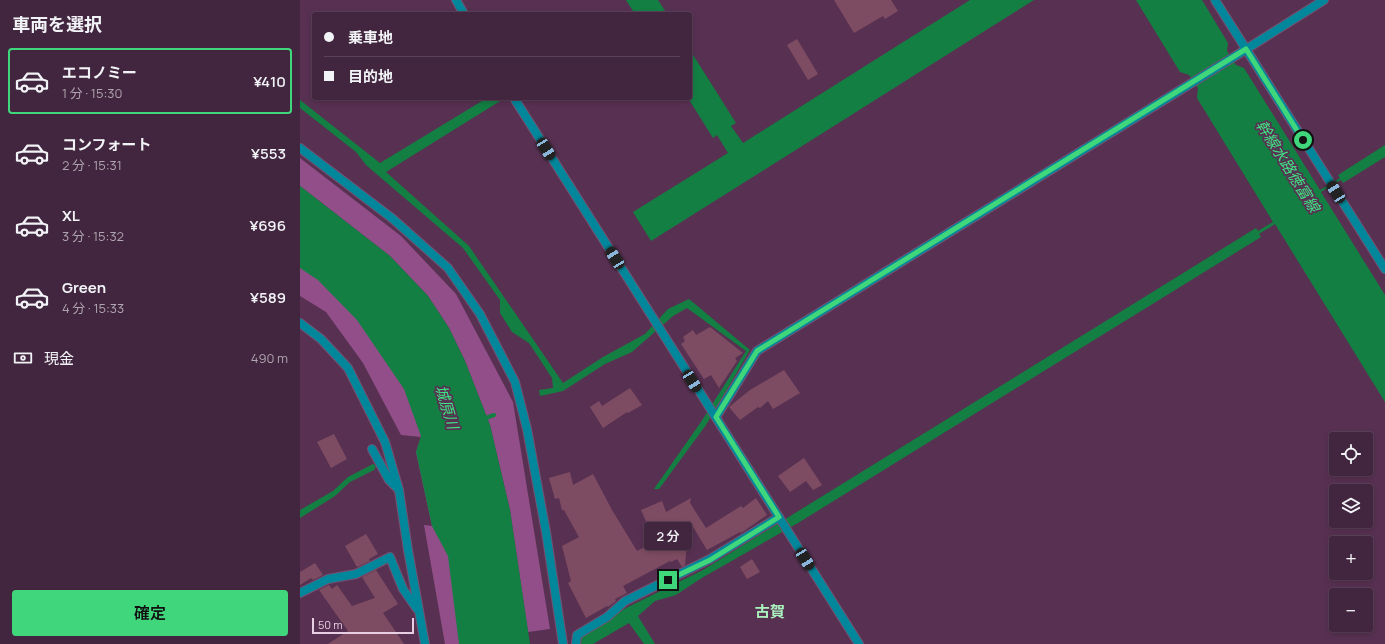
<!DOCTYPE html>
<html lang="ja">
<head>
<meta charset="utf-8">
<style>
	:root { --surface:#42253e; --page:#4c3149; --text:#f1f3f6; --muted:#aea5b0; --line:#5a4258; --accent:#40d77c }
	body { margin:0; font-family:Manrope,"Noto Sans JP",sans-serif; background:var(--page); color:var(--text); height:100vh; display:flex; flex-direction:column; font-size:15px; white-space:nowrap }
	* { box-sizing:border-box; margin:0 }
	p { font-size:13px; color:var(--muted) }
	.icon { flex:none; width:22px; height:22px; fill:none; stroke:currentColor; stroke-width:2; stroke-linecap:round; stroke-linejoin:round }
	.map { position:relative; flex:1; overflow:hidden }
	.details { display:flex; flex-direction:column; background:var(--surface); width:300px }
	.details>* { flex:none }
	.hud { position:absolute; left:12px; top:12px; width:380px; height:88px; border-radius:4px; box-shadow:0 2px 6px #0003,0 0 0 1px var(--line); display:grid; align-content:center; height:88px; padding:0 12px; background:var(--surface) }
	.controls { position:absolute; left:1029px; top:432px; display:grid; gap:8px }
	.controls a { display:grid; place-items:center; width:44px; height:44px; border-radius:4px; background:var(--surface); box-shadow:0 2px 6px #0003,0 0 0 1px var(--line); font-size:20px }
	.scale { position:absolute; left:12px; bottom:10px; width:102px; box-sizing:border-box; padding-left:4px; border:2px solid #e7cee2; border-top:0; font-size:11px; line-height:14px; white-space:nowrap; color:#e7cee2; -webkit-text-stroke:3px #583152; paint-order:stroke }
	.end { position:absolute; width:18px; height:18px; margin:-9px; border:5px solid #40d77c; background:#111; box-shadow:0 0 0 2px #111 }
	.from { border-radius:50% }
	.bubble { position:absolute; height:28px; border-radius:4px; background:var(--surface); box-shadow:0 2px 6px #0003,0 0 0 1px var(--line); font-size:13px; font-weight:600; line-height:28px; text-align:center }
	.car { position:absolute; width:12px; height:24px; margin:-12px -6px; border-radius:5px; box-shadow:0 0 3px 1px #0007; background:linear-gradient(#222 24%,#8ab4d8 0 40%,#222 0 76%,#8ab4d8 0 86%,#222 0) }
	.hud b { display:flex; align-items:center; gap:14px; height:38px; font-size:15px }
	.hud b+b { border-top:1px solid var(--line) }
	.hud i { width:10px; height:10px; background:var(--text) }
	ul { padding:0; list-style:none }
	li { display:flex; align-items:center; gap:12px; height:66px; margin:0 8px 6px; padding:0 4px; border:2px solid transparent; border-radius:4px }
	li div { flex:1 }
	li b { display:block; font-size:15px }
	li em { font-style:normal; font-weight:600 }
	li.selected { border-color:var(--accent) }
	li>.icon { width:36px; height:36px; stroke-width:1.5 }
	h2 { padding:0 12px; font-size:18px; line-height:48px }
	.pay { display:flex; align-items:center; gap:10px; height:44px; padding:0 12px; font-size:15px }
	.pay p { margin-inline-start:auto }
	.primary-button { display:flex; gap:8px; margin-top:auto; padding:8px 12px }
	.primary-button a { flex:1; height:46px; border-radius:4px; background:var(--accent); color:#111; font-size:16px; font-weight:600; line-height:46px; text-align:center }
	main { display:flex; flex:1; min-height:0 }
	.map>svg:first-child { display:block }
	.green { fill:#914e88 }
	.water { fill:#137f43 }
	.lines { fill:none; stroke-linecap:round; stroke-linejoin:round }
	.stream { stroke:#137f43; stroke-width:4 }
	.building { fill:#7e4c62 }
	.service-casing { stroke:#75506f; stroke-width:10 }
	.minor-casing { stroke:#75506f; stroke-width:10 }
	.tertiary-casing { stroke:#75506f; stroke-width:10 }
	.service { stroke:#01879b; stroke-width:8 }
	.minor { stroke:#01879b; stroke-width:8 }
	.tertiary { stroke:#01879b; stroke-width:8 }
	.route { stroke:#40d77c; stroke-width:5 }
	.labels { text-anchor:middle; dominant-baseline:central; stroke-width:3.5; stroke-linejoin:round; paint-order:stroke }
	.water-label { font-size:15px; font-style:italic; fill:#3ee583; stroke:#583152 }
	.neighbourhood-label { font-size:15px; font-weight:bold; fill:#aaf1bd; stroke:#583152 }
</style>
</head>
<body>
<main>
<section class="details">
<h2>車両を選択</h2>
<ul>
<li class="selected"><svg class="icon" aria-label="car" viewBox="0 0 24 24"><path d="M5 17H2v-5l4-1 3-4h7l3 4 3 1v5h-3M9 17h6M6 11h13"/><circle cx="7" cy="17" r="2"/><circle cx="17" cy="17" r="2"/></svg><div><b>エコノミー</b><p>1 分 · 15:30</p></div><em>¥410</em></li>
<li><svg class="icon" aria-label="car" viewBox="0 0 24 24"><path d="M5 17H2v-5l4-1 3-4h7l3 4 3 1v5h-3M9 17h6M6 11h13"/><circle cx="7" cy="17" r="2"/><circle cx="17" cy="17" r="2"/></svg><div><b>コンフォート</b><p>2 分 · 15:31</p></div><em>¥553</em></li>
<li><svg class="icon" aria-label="car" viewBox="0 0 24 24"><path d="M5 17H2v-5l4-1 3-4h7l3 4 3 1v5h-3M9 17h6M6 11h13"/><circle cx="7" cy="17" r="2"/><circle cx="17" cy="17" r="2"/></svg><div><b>XL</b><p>3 分 · 15:32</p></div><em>¥696</em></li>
<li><svg class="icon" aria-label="car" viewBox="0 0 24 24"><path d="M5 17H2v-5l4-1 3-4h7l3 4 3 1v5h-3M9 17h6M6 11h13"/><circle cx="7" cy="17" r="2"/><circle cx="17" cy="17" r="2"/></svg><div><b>Green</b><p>4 分 · 15:33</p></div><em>¥589</em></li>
</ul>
<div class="pay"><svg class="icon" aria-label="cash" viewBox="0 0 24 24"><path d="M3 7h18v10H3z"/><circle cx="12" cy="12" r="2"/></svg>現金<p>490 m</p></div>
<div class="primary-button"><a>確定</a></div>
</section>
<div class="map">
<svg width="1085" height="644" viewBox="0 0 1085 644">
	<rect width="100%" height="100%" fill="#583152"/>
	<path class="green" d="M 0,158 L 101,236 L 156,294 L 213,402 L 250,629 L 228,632 L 210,510 L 190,425 L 165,361 L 149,328 L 128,296 L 90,256 L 0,186 Z
		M 0,262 L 24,277 L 122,392 L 168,644 L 145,644 L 124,525 L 132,526 L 116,452 L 121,437 L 101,435 L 63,363 L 26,312 L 0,296 Z"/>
	<path class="water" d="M 326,0 L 358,0 L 367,14 L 335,14 Z
		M 670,0 L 734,0 L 351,241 L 333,212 L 428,153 L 417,135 L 413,138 L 388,98 L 390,98 L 390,50 L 436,123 L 431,126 L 443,143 Z
		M 836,0 L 902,0 L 928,43 L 927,51 L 936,65 L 944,68 L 1020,190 L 1040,178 L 1038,175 L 1085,145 L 1085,157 L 1043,183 L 1041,180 L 1021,192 L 1085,295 L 1085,402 L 975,224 L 959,234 L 961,237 L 498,523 L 400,579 L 376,595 L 355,601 L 338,616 L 355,644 L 344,644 L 329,623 L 293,644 L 281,644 L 282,636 L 326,608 L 403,570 L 956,228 L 958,231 L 973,222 L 897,98 L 898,88 L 889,75 L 880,72 Z
		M 187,98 L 205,98 L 86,172 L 169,246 L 263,383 L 303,357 L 345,334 L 368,309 L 389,299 L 450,350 L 406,425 L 359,489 L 354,489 L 401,422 L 446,351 L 387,308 L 373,316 L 332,352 L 305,364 L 263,391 L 240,396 L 239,390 L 253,388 L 252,378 L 229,343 L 212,332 L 200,313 L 200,300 L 163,248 L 66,165 L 56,152 L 0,108 L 0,100 L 80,163 Z
		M 0,186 L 90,256 L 128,296 L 149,328 L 165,361 L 190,425 L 210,510 L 230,644 L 159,644 L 148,556 L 132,526 L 116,452 L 121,436 L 104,389 L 57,320 L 18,280 L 0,268 Z
		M 73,464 L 76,466 L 74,470 L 50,482 L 35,496 L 0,518 L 0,510 L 33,491 L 48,477 Z"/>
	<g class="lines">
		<path class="stream" d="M 183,419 L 194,415"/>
	</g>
	<path class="building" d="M 534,0 L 591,0 L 598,11 L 585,19 L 583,16 L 554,33 Z
		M 497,39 L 518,74 L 508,80 L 487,45 Z
		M 410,327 L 443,353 L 435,358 L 437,361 L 419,388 L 411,375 L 404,379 L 381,344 L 385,341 L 383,337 L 393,330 L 396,335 Z
		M 484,370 L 500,393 L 473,409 L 468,401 L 460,408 L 458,407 L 440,420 L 429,407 L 450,390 Z
		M 330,388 L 342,405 L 328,413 L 327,412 L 303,428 L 290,407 L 299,401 L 302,406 Z
		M 34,434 L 47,459 L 31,468 L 17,442 Z
		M 504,458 L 522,485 L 513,490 L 506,481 L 490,492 L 478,476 Z
		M 270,472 L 273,485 L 293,474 L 312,510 L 337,551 L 355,542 L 341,510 L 362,501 L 366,512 L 391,498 L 390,503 L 406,528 L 441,506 L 443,508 L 456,498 L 467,515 L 441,533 L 440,532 L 407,550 L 389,520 L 385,565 L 382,567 L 377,559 L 371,562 L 370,561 L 323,586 L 327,593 L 315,599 L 316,601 L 308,607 L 307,606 L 286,618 L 268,583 L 271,581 L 262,546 L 279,537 L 264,510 L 262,510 L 259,498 L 255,499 L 249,478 Z
		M 66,534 L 78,554 L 69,559 L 70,561 L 57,567 L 45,546 Z
		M 452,559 L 460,572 L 447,579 L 440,567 Z
		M 15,563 L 23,575 L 13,580 L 11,578 L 0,585 L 0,572 Z
		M 76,570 L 98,604 L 83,613 L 104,644 L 28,644 L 48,631 L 19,590 L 29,585 L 32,589 L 37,585 L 52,606 L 75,598 L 62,577 Z"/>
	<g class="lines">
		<defs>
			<path id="service" d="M 72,449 L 89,480 L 99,490"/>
			<path id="minor" d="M 915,0 L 1085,269
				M 0,148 L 93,219 L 148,268 L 180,314 L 215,382 L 227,429 L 246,532 L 263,644
				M 0,323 L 21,339 L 48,368 L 85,442 L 99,490 L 108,550 L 125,644
				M 416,417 L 457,351 L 937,55 L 1024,0
				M 0,593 L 28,579 L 56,574 L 90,557 L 103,589 L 117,609
				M 276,644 L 277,635 L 307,617 L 325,601 L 410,559 L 479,517"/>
			<path id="tertiary" d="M 156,0 L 164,14
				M 214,98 L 559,644"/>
		</defs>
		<use href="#service" class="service-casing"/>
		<use href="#minor" class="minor-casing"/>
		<use href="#tertiary" class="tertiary-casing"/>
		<use href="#service" class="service"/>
		<use href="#minor" class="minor"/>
		<use href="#tertiary" class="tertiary"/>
	</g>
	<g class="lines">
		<path class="route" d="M 368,580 L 410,560 L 479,517 L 416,417 L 457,351 L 946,49 L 1003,140"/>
	</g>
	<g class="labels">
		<g class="water-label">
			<text transform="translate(988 166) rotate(58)">幹線水路徳富線</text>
			<text transform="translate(147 407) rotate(73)">城原川</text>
		</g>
		<g class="neighbourhood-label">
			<text x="470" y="611">古賀</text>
		</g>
	</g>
</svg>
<div class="controls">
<a><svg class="icon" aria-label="locate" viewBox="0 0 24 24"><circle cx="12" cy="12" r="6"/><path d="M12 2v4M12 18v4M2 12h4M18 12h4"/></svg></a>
<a><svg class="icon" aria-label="layers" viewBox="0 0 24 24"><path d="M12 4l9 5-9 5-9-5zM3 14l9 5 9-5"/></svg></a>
<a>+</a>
<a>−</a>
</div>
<div class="scale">50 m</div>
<i class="end from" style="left:1003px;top:140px"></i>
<i class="end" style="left:368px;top:580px"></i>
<div class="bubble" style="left:344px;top:522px;width:48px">2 分</div>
<i class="car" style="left:246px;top:149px;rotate:148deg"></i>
<i class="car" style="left:1036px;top:192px;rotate:328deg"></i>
<i class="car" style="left:315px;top:258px;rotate:328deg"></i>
<i class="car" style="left:392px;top:381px;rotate:148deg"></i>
<i class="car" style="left:505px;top:559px;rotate:148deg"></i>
<div class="hud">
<b><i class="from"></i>乗車地</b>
<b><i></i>目的地</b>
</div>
</div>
</main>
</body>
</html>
